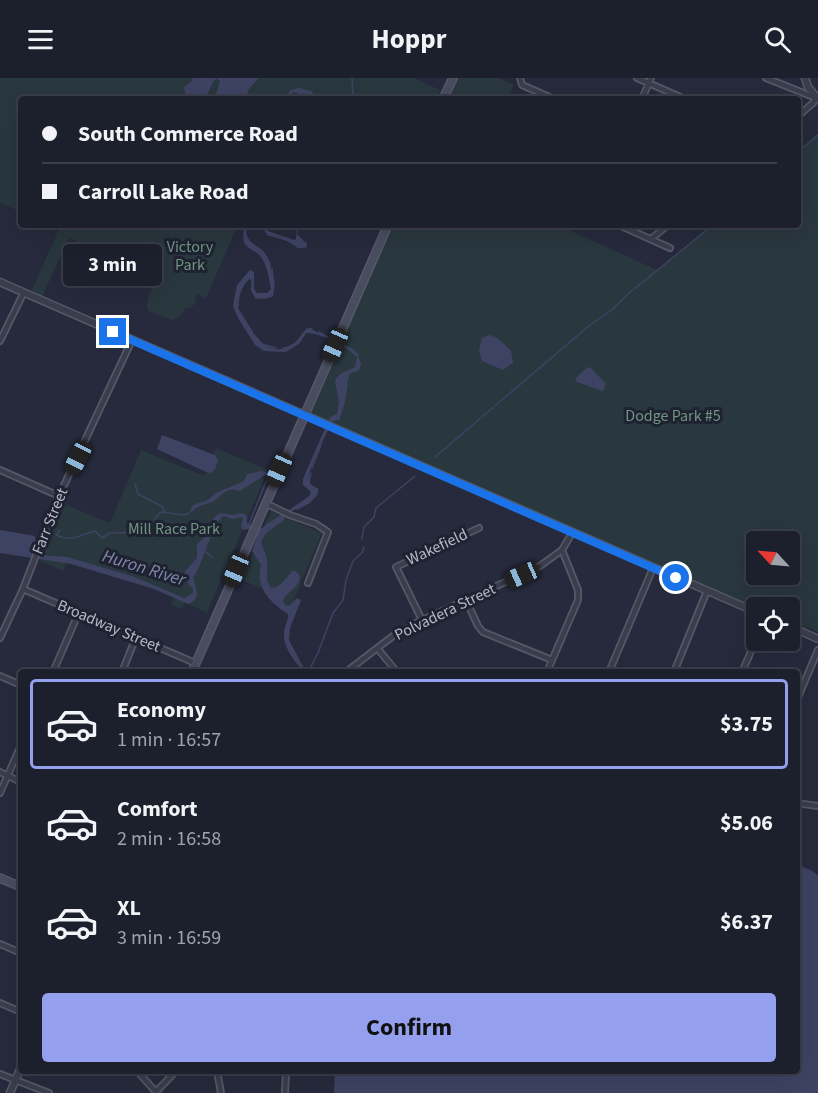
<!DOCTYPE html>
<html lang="en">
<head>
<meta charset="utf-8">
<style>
	:root { --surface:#1c202d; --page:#252835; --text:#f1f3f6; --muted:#a0a3aa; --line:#3a3e49; --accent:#949fee }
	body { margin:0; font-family:"Source Sans 3",sans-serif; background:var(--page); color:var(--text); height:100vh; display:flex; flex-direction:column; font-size:22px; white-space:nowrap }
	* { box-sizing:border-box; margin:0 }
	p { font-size:20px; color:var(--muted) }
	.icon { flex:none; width:33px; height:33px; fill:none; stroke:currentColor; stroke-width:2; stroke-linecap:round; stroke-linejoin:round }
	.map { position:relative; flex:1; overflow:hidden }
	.sheet { position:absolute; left:18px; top:591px; width:782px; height:405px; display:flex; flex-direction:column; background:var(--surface); border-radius:6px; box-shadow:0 6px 24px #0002,0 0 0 2px var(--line) }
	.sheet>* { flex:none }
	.guide { position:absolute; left:18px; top:18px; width:783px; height:132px; border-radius:6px; box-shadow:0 6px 24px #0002,0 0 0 2px var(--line); display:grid; align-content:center; height:132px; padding:0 24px; background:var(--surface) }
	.needle { width:39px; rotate:296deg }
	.buttons { position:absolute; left:746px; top:453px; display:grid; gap:12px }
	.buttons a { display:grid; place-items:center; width:54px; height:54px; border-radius:6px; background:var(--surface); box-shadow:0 6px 24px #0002,0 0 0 2px var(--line); font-size:30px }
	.end { position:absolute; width:27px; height:27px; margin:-14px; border:8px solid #1a73e8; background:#fff; box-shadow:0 0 0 3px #fff }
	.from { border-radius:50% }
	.bubble { position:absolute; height:42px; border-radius:6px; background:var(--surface); box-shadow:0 6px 24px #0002,0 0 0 2px var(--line); font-size:20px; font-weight:700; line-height:42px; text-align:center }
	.car { position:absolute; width:18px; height:36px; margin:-18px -9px; border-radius:8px; box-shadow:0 0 4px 2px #0007; background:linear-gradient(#222 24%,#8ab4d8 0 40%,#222 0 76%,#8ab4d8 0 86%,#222 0) }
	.guide b { display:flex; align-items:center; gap:21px; height:57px; font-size:22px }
	.guide b+b { border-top:2px solid var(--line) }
	.guide i { width:15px; height:15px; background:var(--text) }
	ul { padding:10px 0 0; list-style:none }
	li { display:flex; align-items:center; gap:18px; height:90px; margin:0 12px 9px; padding:0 12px; border:3px solid transparent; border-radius:6px }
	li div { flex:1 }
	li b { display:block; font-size:22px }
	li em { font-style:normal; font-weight:700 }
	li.active { border-color:var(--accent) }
	li>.icon { width:54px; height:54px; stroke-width:1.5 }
	.action { display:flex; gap:12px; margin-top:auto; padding:12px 24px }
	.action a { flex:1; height:69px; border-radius:6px; background:var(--accent); color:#111; font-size:24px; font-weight:700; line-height:69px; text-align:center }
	header { display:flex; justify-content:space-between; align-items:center; height:78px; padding:0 24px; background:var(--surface); font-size:27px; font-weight:700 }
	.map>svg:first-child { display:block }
	.green { fill:#29373e; fill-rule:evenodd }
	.water { fill:#3e4363 }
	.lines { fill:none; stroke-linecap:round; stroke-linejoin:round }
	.stream { stroke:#3e4363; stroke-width:1.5 }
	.minor-casing { stroke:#555867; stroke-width:8 }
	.tertiary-casing { stroke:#555867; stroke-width:9 }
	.secondary-casing { stroke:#555867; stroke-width:10 }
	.minor { stroke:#3a3d4c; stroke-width:4.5 }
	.tertiary { stroke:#3a3d4c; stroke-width:6 }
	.secondary { stroke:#494b5f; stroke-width:7 }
	.route { stroke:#1a73e8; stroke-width:8 }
	.labels { text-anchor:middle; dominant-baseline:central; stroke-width:6; stroke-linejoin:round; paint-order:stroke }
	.park-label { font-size:16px; fill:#6f9682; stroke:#1f2231 }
	.street-label { font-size:16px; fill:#b6b8c7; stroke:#1f2231 }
	.water-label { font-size:18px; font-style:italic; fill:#8187ac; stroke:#1f2231 }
</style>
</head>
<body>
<header><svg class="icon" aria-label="menu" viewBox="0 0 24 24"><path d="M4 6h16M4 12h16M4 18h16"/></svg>Hoppr<svg class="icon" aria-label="search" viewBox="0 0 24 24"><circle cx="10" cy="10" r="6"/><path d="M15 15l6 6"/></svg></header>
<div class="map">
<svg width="818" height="1015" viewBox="0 0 818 1015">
	<rect width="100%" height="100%" fill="#262a3c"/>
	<path class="green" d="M 0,0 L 414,0 L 440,12 L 436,21 L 21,21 L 21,134 L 0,125 Z
		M 454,0 L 499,0 L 514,7 L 508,21 L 445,21 Z
		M 818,56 L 818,554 L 807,549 L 804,554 L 789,547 L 789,530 L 756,530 L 756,533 L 305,337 L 389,147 L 558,147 L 657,192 L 711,147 L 798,147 L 798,73 ZM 756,464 L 789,464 L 789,496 L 756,496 Z
		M 50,147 L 238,147 L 206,220 L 196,216 L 195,225 L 191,230 L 186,230 L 179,239 L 172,242 L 148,233 C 144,221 153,209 159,199 L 69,160 L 41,221 L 30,216 L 59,151 Z
		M 216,370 L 268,392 L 207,535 L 185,524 L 182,531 L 171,526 L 174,519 L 157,510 L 67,482 L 63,493 L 40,483 L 64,426 L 110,445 L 141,372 L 204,398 Z
		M 271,433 L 322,455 L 289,533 L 264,511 L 241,502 Z"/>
	<path class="water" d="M 193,0 L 259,0 L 248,12 L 247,19 L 241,17 L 237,21 L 214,21 L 220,4 L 217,0 L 213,4 L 205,21 L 186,21 L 184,9 L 191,4 Z
		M 299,10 L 311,13 L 319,21 C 309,21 300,11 291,14 L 289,21 L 286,21 L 290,12 Z
		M 245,147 L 248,147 C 242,163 253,164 263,173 C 270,180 271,190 273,200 C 274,207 275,212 271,219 L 256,220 L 251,213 L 252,201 L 250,200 C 242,206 236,219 238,229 C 239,235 244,241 247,246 C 257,261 268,277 289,269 C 299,266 301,255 309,250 L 353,272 L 358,278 L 361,286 L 357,293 L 349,295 L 344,324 L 339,341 L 333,343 C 328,353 304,396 310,405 C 310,406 316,410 318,410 L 318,415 L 310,424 L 290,434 L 280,445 L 268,452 L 261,464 L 267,480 L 267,502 L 271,510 C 280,510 287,499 292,493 L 296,493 L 300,498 C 300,511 287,512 283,523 L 285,527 L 289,528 L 297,520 L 301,522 L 290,550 L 289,562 L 306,594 L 304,594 C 295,584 283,570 284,555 C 284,548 289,543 288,536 C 270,524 255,510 261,487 L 252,473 L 258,455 L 248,451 L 243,452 L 241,448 L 243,441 L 241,439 L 232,441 L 224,438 C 211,446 204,485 193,500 C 196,512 202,521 188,526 L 154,511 L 71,486 L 0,475 L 0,452 L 35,458 L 36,465 L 32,473 L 42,477 L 67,479 L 132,498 L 184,520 L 193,515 L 193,511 L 184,501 L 185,493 L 197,480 L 197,466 L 209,455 L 213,441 L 217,437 L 220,435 L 233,437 L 243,435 L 247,438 L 247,445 L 259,452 C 275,439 293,431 309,418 L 311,414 L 303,407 L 303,401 L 330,339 L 337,336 L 339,325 L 335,302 L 340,296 L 355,289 L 357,279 C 348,270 320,254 306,255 L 300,265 L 286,274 L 264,273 L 255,267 L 238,240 L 233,228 L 237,207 L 250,192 L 254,194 L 254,211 L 257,215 L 267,215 L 271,211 C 269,201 268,191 263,182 C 254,166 238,176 245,147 Z
		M 260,147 L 263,147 L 268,153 L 294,162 L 296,161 L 297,147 L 300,147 L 297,156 L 306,165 L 307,168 L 299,170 L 280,159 L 268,158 Z
		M 489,257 L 496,259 L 511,272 L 513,285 L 503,292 L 482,283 L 479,272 L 482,260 Z
		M 590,289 L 606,306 L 603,313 L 577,304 L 575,301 L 585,291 Z
		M 162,357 L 215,377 L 218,382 L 215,391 L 211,395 L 206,394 L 157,371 Z
		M 262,393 L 271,395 L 269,401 L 265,397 L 240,413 C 224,409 225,416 214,423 C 206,427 199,426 192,434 L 189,435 L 193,427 L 208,422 L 216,415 L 244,403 L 247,396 Z
		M 797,786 L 814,794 L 818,798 L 818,1015 L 334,1015 L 335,993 L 796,993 Z"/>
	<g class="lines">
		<path class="stream" d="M 352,0 L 353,21
			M 247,18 L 249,21
			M 289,21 L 291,14 L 294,13 L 314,21
			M 798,74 L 818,57
			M 246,157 C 250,170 263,169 270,186
			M 273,158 L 286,162
			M 297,169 L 306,169 L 306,165
			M 251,210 L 256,220 L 265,220 L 272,218 L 274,208 L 272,191
			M 238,228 C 238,217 241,207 250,200 L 252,201 L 252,206
			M 239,233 L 252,254
			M 319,254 L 335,263
			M 255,258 L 262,266 L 276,270
			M 342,267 L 353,272 L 358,277
			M 283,270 C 296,269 299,260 307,251 L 312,251
			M 347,302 L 349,295 L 359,291 L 360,285
			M 334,342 L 339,341 L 344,324 L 347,307
			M 435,379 L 590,247 L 613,231 L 628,216 L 713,147
			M 312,390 L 321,367
			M 309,404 L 311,395
			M 135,406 L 138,416 L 163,429 L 164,434
			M 297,431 L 310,424 L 317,416
			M 249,446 L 267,401
			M 60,452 L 56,457 C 73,465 81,456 95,453 L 102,460 L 110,455 L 145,454 L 151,449 L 156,439 L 161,434 L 184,437 L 189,435
			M 264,456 L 284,441
			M 362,461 L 364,449 L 374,439 L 376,430 L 415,398
			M 206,474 L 212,479
			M 308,594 L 318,575 L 333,535 L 343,522 L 346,502 L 353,483 L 362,475 L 364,469"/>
		<defs>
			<path id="minor" d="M 520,0 L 522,7 L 554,21
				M 637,0 L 685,21
				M 766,0 L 816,20 L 813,25 L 798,38
				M 642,21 L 651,0
				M 619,147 L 670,170
				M 651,161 L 668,147
				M 0,263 L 24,214
				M 0,392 L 59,418
				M 265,425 L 290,437 L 316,446 L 328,454 L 308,505
				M 23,511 L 195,585
				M 466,522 L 478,548 L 483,554 L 552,582
				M 422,542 L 396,489 L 479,450
				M 0,560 L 23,511 L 59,418 L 132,262
				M 377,570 L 397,594
				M 53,594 L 79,534
				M 122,594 L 136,559
				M 346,594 L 393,558 L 416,545 L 540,488 L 562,472 L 572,455
				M 547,594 L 578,522 L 578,512 L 562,472
				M 609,594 L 653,490
				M 674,594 L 707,513
				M 742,594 L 756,562
				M 0,598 L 21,607
				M 796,624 L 818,572
				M 0,694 L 21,704
				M 0,715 L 21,667
				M 796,725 L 818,728
				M 0,866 L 21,875
				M 0,925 L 21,934
				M 137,993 L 156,1014
				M 217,993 L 221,1015
				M 0,996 L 49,1015
				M 155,1015 L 176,993
				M 285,1015 L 286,993"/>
			<path id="tertiary" d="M 805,0 L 808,9 L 818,21
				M 0,204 L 756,534
				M 789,548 L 818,561
				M 10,1015 L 21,989"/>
			<path id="secondary" d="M 443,21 L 453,0
				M 192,594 L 388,147
				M 0,800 L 21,809"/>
		</defs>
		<use href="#minor" class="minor-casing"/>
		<use href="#tertiary" class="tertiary-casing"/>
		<use href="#secondary" class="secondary-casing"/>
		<use href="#minor" class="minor"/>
		<use href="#tertiary" class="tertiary"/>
		<use href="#secondary" class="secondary"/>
	</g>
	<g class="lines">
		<path class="route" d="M 113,254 L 676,500"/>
	</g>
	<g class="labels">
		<g class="park-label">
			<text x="190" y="169">Victory<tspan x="190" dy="18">Park</tspan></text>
			<text x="673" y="338">Dodge Park #5</text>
			<text x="174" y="451">Mill Race Park</text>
		</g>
		<g class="street-label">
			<text transform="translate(50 443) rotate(-68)">Farr Street</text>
			<text transform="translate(437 469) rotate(-25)">Wakefield</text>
			<text transform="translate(445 534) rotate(-26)">Polvadera Street</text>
			<text transform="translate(109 548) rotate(23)">Broadway Street</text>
		</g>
		<g class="water-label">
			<text transform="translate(144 490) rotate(17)">Huron River</text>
		</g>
	</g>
</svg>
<div class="buttons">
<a><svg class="needle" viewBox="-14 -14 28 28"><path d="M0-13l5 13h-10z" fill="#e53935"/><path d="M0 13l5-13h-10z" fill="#a0a3aa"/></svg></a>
<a><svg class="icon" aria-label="locate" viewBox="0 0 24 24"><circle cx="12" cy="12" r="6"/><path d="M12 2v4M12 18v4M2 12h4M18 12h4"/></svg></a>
</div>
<i class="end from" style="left:676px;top:500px"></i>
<i class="end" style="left:113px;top:254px"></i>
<div class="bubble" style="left:63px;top:166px;width:99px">3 min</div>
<i class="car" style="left:335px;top:267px;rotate:204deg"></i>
<i class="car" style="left:78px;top:380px;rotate:207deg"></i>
<i class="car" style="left:279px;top:392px;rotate:204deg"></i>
<i class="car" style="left:236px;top:492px;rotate:203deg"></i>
<i class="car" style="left:522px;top:497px;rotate:246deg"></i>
<div class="guide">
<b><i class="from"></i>South Commerce Road</b>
<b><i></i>Carroll Lake Road</b>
</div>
<section class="sheet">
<ul>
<li class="active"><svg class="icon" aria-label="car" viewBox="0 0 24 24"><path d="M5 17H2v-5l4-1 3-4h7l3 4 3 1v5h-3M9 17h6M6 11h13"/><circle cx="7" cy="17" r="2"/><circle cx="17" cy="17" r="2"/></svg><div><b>Economy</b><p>1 min · 16:57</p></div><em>$3.75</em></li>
<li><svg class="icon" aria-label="car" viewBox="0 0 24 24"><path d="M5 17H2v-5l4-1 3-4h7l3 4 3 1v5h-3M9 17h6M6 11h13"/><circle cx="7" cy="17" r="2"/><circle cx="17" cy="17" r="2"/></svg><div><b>Comfort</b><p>2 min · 16:58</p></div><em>$5.06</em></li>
<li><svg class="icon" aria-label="car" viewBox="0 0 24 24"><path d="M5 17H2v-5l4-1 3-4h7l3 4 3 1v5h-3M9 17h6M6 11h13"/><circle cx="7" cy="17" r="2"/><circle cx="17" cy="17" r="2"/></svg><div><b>XL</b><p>3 min · 16:59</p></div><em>$6.37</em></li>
</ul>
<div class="action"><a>Confirm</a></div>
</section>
</div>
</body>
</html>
